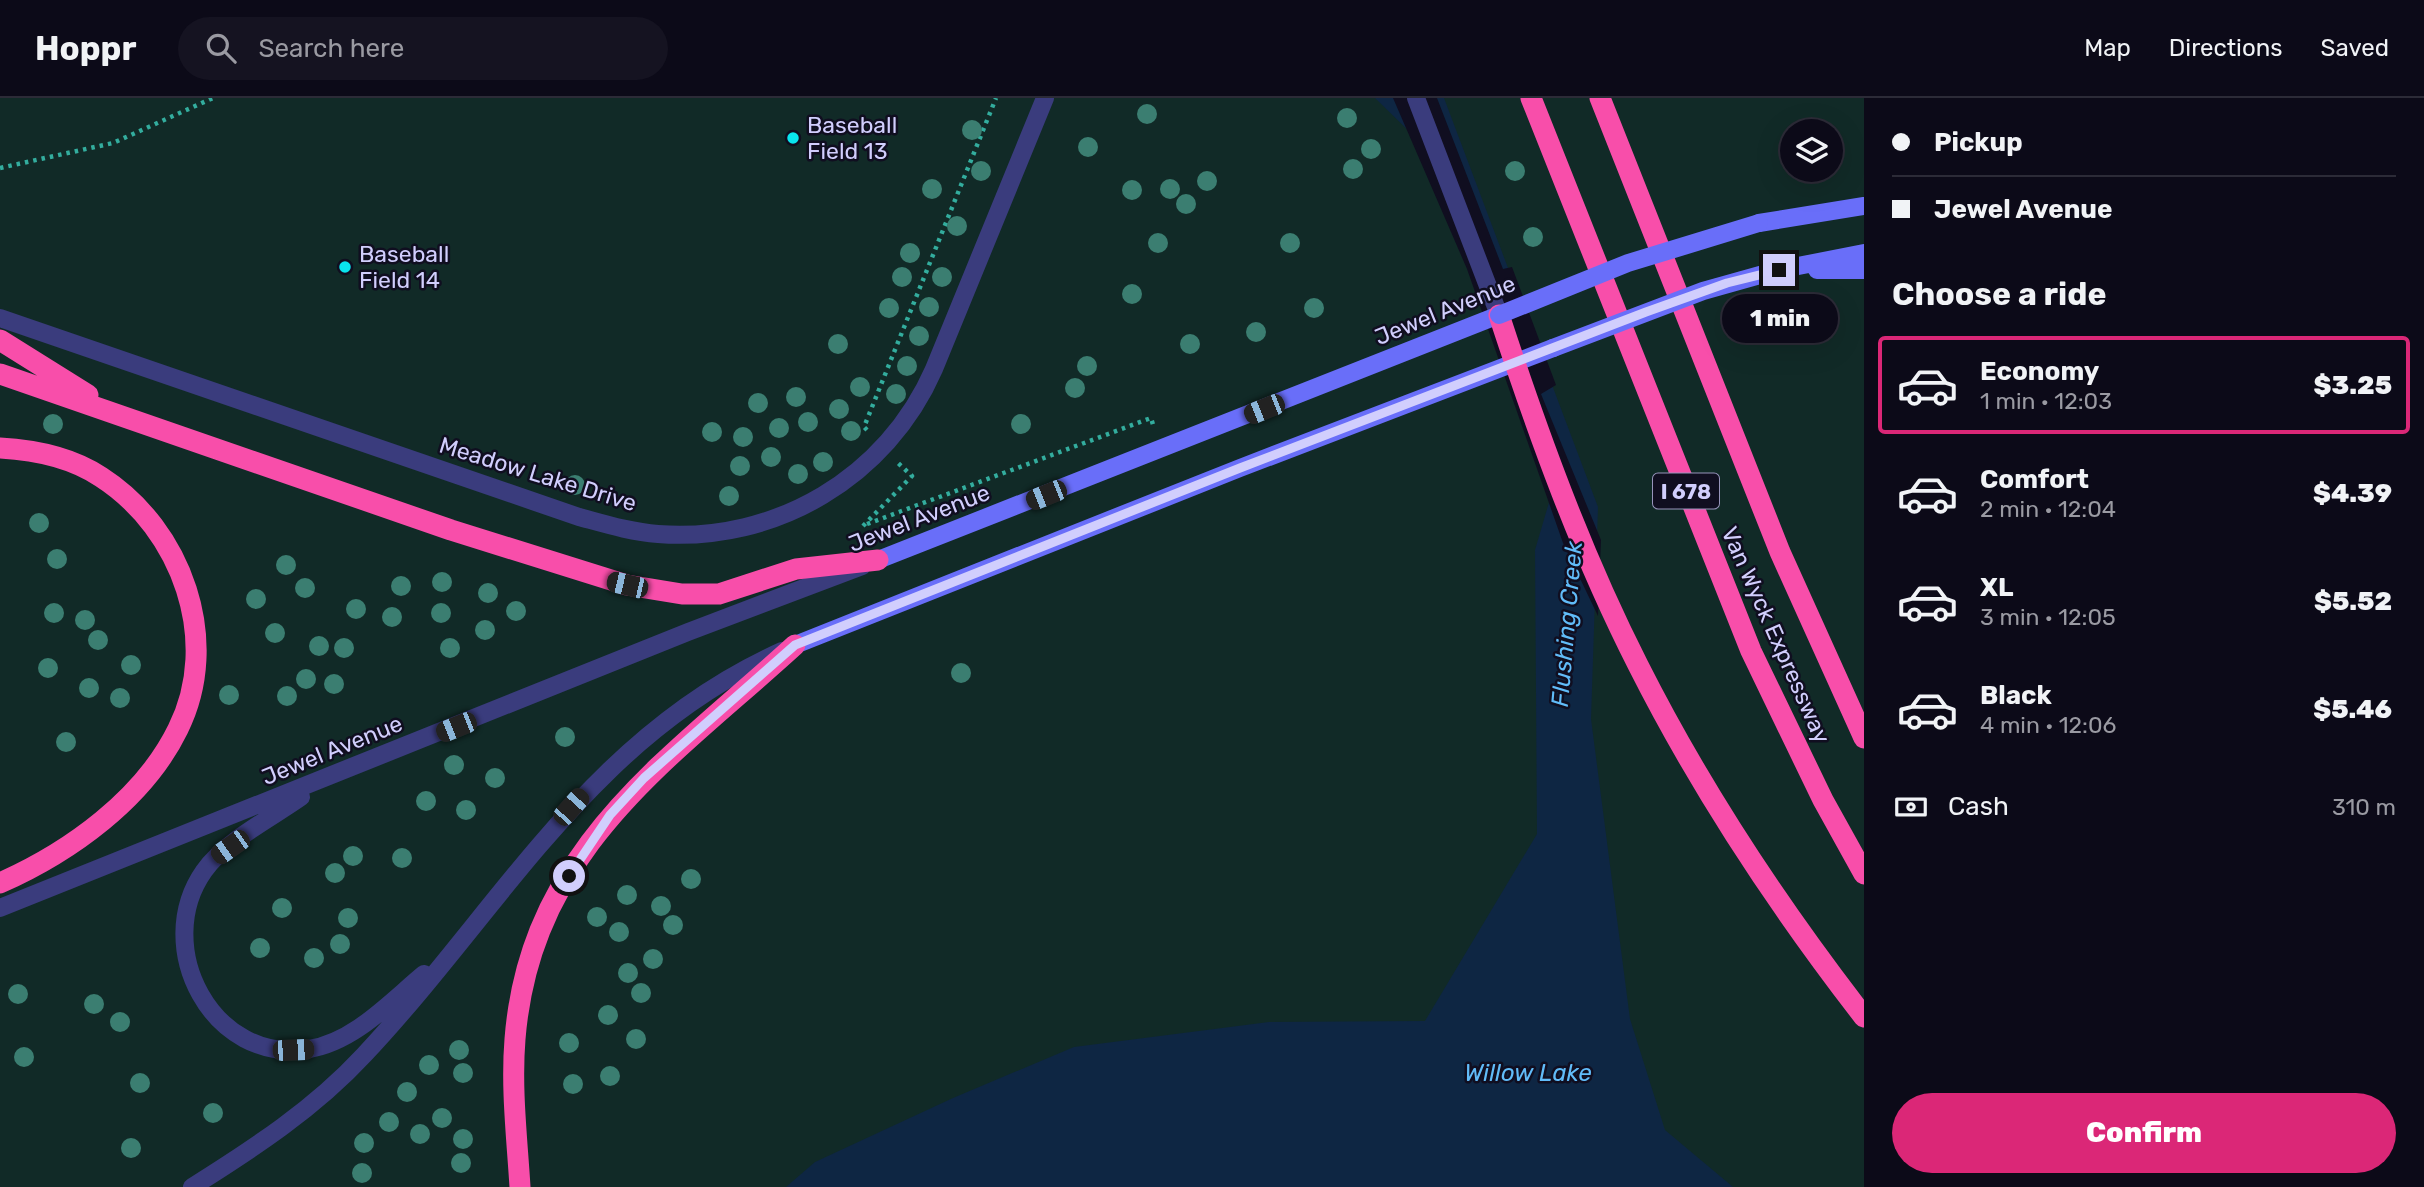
<!DOCTYPE html>
<html lang="en">
<head>
<meta charset="utf-8">
<style>
	:root { --surface:#0c0a18; --page:#151321; --text:#f1f3f6; --muted:#9a9aa2; --line:#2c2b37; --accent:#db2777 }
	body { margin:0; font-family:Rubik,sans-serif; background:var(--page); color:var(--text); height:100vh; display:flex; flex-direction:column; font-size:26px; white-space:nowrap }
	* { box-sizing:border-box; margin:0 }
	p { font-size:23px; color:var(--muted) }
	.icon { flex:none; width:38px; height:38px; fill:none; stroke:currentColor; stroke-width:2; stroke-linecap:round; stroke-linejoin:round }
	.map { position:relative; flex:1; overflow:hidden }
	.side { display:flex; flex-direction:column; background:var(--surface); width:560px }
	.side>* { flex:none }
	.guide { display:grid; align-content:center; height:154px; padding:0 28px; background:var(--surface) }
	.controls { position:absolute; left:1780px; top:21px; display:grid; gap:14px }
	.controls a { display:grid; place-items:center; width:63px; height:63px; border-radius:50%; background:var(--surface); box-shadow:0 7px 28px #0002,0 0 0 2px var(--line); font-size:35px }
	.end { position:absolute; width:32px; height:32px; margin:-16px; border:9px solid #d1cefd; background:#111; box-shadow:0 0 0 4px #111 }
	.from { border-radius:50% }
	.bubble { position:absolute; height:49px; border-radius:24px; background:var(--surface); box-shadow:0 7px 28px #0002,0 0 0 2px var(--line); font-size:23px; font-weight:800; line-height:49px; text-align:center }
	.car { position:absolute; width:21px; height:42px; margin:-21px -10px; border-radius:9px; box-shadow:0 0 5px 2px #0007; background:linear-gradient(#222 24%,#8ab4d8 0 40%,#222 0 76%,#8ab4d8 0 86%,#222 0) }
	.guide b { display:flex; align-items:center; gap:24px; height:66px; font-size:26px }
	.guide b+b { border-top:2px solid var(--line) }
	.guide i { width:18px; height:18px; background:var(--text) }
	ul { padding:0; list-style:none }
	li { display:flex; align-items:center; gap:21px; height:98px; margin:0 14px 10px; padding:0 14px; border:4px solid transparent; border-radius:7px }
	li div { flex:1 }
	li b { display:block; font-size:26px }
	li em { font-style:normal; font-weight:800 }
	li.active { border-color:var(--accent) }
	li>.icon { width:63px; height:63px; stroke-width:1.5 }
	h2 { padding:0 28px; font-size:32px; line-height:84px }
	.pay { display:flex; align-items:center; gap:18px; height:77px; padding:0 28px; font-size:26px }
	.pay p { margin-inline-start:auto }
	.primary-button { display:flex; gap:14px; margin-top:auto; padding:14px 28px }
	.primary-button a { flex:1; height:80px; border-radius:42px; background:var(--accent); color:#fff; font-size:28px; font-weight:800; line-height:80px; text-align:center }
	header { display:flex; align-items:center; gap:42px; box-sizing:border-box; height:98px; padding:0 35px; background:var(--surface); border-bottom:2px solid var(--line) }
	header strong { font-size:33px }
	nav { display:flex; gap:38px; margin-inline-start:auto; font-size:24px }
	.search { width:490px; height:63px; background:var(--page); display:flex; align-items:center; gap:18px; box-sizing:border-box; padding:0 24px; border-radius:38px; color:var(--muted); font-size:26px }
	main { display:flex; flex:1; min-height:0 }
	.map>svg:first-child { display:block }
	.green { fill:#112a27; fill-rule:evenodd }
	.water { fill:#0e2643 }
	.pier { fill:#100e20 }
	.lines { fill:none; stroke-linecap:round; stroke-linejoin:round }
	.path { stroke:#33ad9e; stroke-width:4.5; stroke-dasharray:3.5 5; stroke-linecap:butt }
	.minor { stroke:#3a3c7d; stroke-width:18 }
	.tertiary { stroke:#3a3c7d; stroke-width:18 }
	.secondary { stroke:#696ef9; stroke-width:18 }
	.motorway { stroke:#f84eaa; stroke-width:21 }
	.secondary-bridge { stroke:#696ef9; stroke-width:18 }
	.tree { fill:#3b7e71 }
	.route { stroke:#d1cefd; stroke-width:9 }
	.poi-dot { fill:#09e5ee; stroke:#100e20; stroke-width:2.5 }
	.labels { text-anchor:middle; dominant-baseline:central; stroke-width:5; stroke-linejoin:round; paint-order:stroke }
	.shield { fill:#100e20; stroke:#9794bb; stroke-width:2 }
	.shield-label { font-size:21px; font-weight:bold; fill:#d1cefd }
	.poi-label { font-size:23px; fill:#d1cefd; stroke:#100e20; text-anchor:start }
	.street-label { font-size:23px; fill:#d1cefd; stroke:#100e20 }
	.water-label { font-size:24px; font-style:italic; fill:#61bcf9; stroke:#100e20 }
</style>
</head>
<body>
<header>
<strong>Hoppr</strong>
<div class="search"><svg class="icon" aria-label="search" viewBox="0 0 24 24"><circle cx="10" cy="10" r="6"/><path d="M15 15l6 6"/></svg>Search here</div>
<nav><a>Map</a><a>Directions</a><a>Saved</a></nav>
</header>
<main>
<div class="map">
<svg width="1864" height="1089" viewBox="0 0 1864 1089">
	<rect width="100%" height="100%" fill="#100e20"/>
	<path class="green" d="M 0,0 L 1864,0 L 1864,1089 L 0,1089 ZM 1792,33 L 1830,33 L 1830,72 L 1792,72 Z"/>
	<path class="water" d="M 1375,0 L 1444,0 L 1598,409 L 1591,621 L 1630,921 L 1665,1032 L 1733,1089 L 786,1089 L 815,1064 L 953,1000 L 1074,949 L 1269,924 L 1425,923 L 1537,736 L 1535,452 L 1550,401 L 1470,170 L 1416,40 Z"/>
	<path class="pier" d="M 1393,0 L 1437,0 L 1503,171 L 1512,169 L 1556,287 L 1541,296 L 1601,442 L 1598,518 L 1563,445 L 1467,171 Z"/>
	<g class="lines">
		<path class="path" d="M 0,70 L 113,45 L 213,0
			M 867,332 L 864,329 L 996,0
			M 867,426 L 1151,320 L 1154,330
			M 863,428 L 912,378 L 897,364"/>
		<path class="minor" d="M 0,220 L 579,419 C 605,426 631,434 658,436 C 776,445 887,379 934,271 L 1045,0"/>
		<path class="tertiary" d="M 1416,0 L 1499,217
			M 301,699 C 273,719 224,744 204,773 C 151,848 212,967 309,951 C 354,944 390,904 424,876
			M 0,810 L 688,534 L 862,468
			M 192,1089 C 254,1050 314,1011 364,957 C 501,811 590,639 782,553"/>
		<path class="secondary" d="M 1759,125 L 1864,108
			M 1778,172 L 1864,155
			M 1817,172 L 1864,172
			M 878,462 L 1499,217
			M 795,547 L 1240,370 L 1553,250"/>
		<path class="motorway" d="M 1531,0 L 1751,553 L 1823,702 L 1864,776
			M 1600,0 L 1780,454 L 1864,640
			M 1499,217 C 1538,336 1581,455 1638,567 C 1701,692 1778,808 1864,919
			M 0,242 L 88,297
			M 0,276 L 451,432 L 627,487 L 682,496 L 719,496 L 796,471 L 878,462
			M 0,350 C 36,352 71,359 101,379 C 182,431 222,543 178,631 C 144,701 70,754 0,785
			M 520,1089 C 517,1040 511,990 515,941 C 530,751 668,663 795,547"/>
		<path class="secondary-bridge" d="M 1499,217 L 1628,165 L 1759,125
			M 1553,250 L 1703,193 L 1778,172"/>
	</g>
	<g class="tree">
		<circle cx="1147" cy="16" r="10"/>
		<circle cx="1347" cy="20" r="10"/>
		<circle cx="972" cy="32" r="10"/>
		<circle cx="1088" cy="49" r="10"/>
		<circle cx="1371" cy="51" r="10"/>
		<circle cx="1353" cy="71" r="10"/>
		<circle cx="981" cy="73" r="10"/>
		<circle cx="1515" cy="73" r="10"/>
		<circle cx="1207" cy="83" r="10"/>
		<circle cx="932" cy="91" r="10"/>
		<circle cx="1170" cy="91" r="10"/>
		<circle cx="1132" cy="92" r="10"/>
		<circle cx="1186" cy="106" r="10"/>
		<circle cx="957" cy="128" r="10"/>
		<circle cx="1533" cy="139" r="10"/>
		<circle cx="1158" cy="145" r="10"/>
		<circle cx="1290" cy="145" r="10"/>
		<circle cx="910" cy="155" r="10"/>
		<circle cx="902" cy="179" r="10"/>
		<circle cx="942" cy="179" r="10"/>
		<circle cx="1132" cy="196" r="10"/>
		<circle cx="929" cy="209" r="10"/>
		<circle cx="889" cy="210" r="10"/>
		<circle cx="1314" cy="210" r="10"/>
		<circle cx="1256" cy="234" r="10"/>
		<circle cx="919" cy="238" r="10"/>
		<circle cx="838" cy="246" r="10"/>
		<circle cx="1190" cy="246" r="10"/>
		<circle cx="907" cy="268" r="10"/>
		<circle cx="1087" cy="268" r="10"/>
		<circle cx="860" cy="289" r="10"/>
		<circle cx="1075" cy="290" r="10"/>
		<circle cx="896" cy="296" r="10"/>
		<circle cx="796" cy="299" r="10"/>
		<circle cx="758" cy="305" r="10"/>
		<circle cx="839" cy="311" r="10"/>
		<circle cx="808" cy="324" r="10"/>
		<circle cx="53" cy="326" r="10"/>
		<circle cx="1021" cy="326" r="10"/>
		<circle cx="779" cy="330" r="10"/>
		<circle cx="851" cy="333" r="10"/>
		<circle cx="712" cy="334" r="10"/>
		<circle cx="743" cy="339" r="10"/>
		<circle cx="771" cy="359" r="10"/>
		<circle cx="823" cy="364" r="10"/>
		<circle cx="740" cy="368" r="10"/>
		<circle cx="798" cy="376" r="10"/>
		<circle cx="575" cy="387" r="10"/>
		<circle cx="729" cy="398" r="10"/>
		<circle cx="39" cy="425" r="10"/>
		<circle cx="57" cy="461" r="10"/>
		<circle cx="286" cy="467" r="10"/>
		<circle cx="442" cy="484" r="10"/>
		<circle cx="401" cy="488" r="10"/>
		<circle cx="305" cy="490" r="10"/>
		<circle cx="488" cy="495" r="10"/>
		<circle cx="256" cy="501" r="10"/>
		<circle cx="356" cy="511" r="10"/>
		<circle cx="516" cy="513" r="10"/>
		<circle cx="54" cy="515" r="10"/>
		<circle cx="441" cy="515" r="10"/>
		<circle cx="392" cy="519" r="10"/>
		<circle cx="85" cy="522" r="10"/>
		<circle cx="485" cy="532" r="10"/>
		<circle cx="275" cy="535" r="10"/>
		<circle cx="98" cy="542" r="10"/>
		<circle cx="319" cy="548" r="10"/>
		<circle cx="344" cy="550" r="10"/>
		<circle cx="450" cy="550" r="10"/>
		<circle cx="131" cy="567" r="10"/>
		<circle cx="48" cy="570" r="10"/>
		<circle cx="961" cy="575" r="10"/>
		<circle cx="306" cy="581" r="10"/>
		<circle cx="334" cy="586" r="10"/>
		<circle cx="89" cy="590" r="10"/>
		<circle cx="229" cy="597" r="10"/>
		<circle cx="287" cy="598" r="10"/>
		<circle cx="120" cy="600" r="10"/>
		<circle cx="565" cy="639" r="10"/>
		<circle cx="66" cy="644" r="10"/>
		<circle cx="454" cy="667" r="10"/>
		<circle cx="495" cy="680" r="10"/>
		<circle cx="426" cy="703" r="10"/>
		<circle cx="466" cy="712" r="10"/>
		<circle cx="353" cy="758" r="10"/>
		<circle cx="402" cy="760" r="10"/>
		<circle cx="335" cy="775" r="10"/>
		<circle cx="691" cy="781" r="10"/>
		<circle cx="627" cy="797" r="10"/>
		<circle cx="661" cy="808" r="10"/>
		<circle cx="282" cy="810" r="10"/>
		<circle cx="597" cy="819" r="10"/>
		<circle cx="348" cy="820" r="10"/>
		<circle cx="673" cy="827" r="10"/>
		<circle cx="619" cy="834" r="10"/>
		<circle cx="340" cy="846" r="10"/>
		<circle cx="260" cy="850" r="10"/>
		<circle cx="314" cy="860" r="10"/>
		<circle cx="653" cy="861" r="10"/>
		<circle cx="628" cy="875" r="10"/>
		<circle cx="641" cy="895" r="10"/>
		<circle cx="18" cy="896" r="10"/>
		<circle cx="94" cy="906" r="10"/>
		<circle cx="608" cy="917" r="10"/>
		<circle cx="120" cy="924" r="10"/>
		<circle cx="636" cy="941" r="10"/>
		<circle cx="569" cy="945" r="10"/>
		<circle cx="459" cy="952" r="10"/>
		<circle cx="24" cy="959" r="10"/>
		<circle cx="429" cy="967" r="10"/>
		<circle cx="463" cy="975" r="10"/>
		<circle cx="610" cy="978" r="10"/>
		<circle cx="140" cy="985" r="10"/>
		<circle cx="573" cy="986" r="10"/>
		<circle cx="407" cy="994" r="10"/>
		<circle cx="213" cy="1015" r="10"/>
		<circle cx="442" cy="1020" r="10"/>
		<circle cx="389" cy="1024" r="10"/>
		<circle cx="420" cy="1036" r="10"/>
		<circle cx="463" cy="1041" r="10"/>
		<circle cx="364" cy="1045" r="10"/>
		<circle cx="131" cy="1050" r="10"/>
		<circle cx="461" cy="1065" r="10"/>
		<circle cx="362" cy="1075" r="10"/>
	</g>
	<g class="lines">
		<path class="route" d="M 569,778 L 610,717 L 644,680 L 795,547 L 1240,370 L 1646,214 L 1727,185 L 1779,172"/>
	</g>
	<g class="poi-dot">
		<circle cx="793" cy="40" r="7"/>
		<circle cx="345" cy="169" r="7"/>
	</g>
	<g class="labels">
		<rect class="shield" x="1653" y="375.5" width="66" height="35" rx="5"/>
		<g class="shield-label">
			<text x="1686" y="393">I 678</text>
		</g>
		<g class="poi-label">
			<text x="807" y="27">Baseball<tspan x="807" dy="26">Field 13</tspan></text>
			<text x="359" y="156">Baseball<tspan x="359" dy="26">Field 14</tspan></text>
		</g>
		<g class="street-label">
			<text transform="translate(1445 212) rotate(-22)">Jewel Avenue</text>
			<text transform="translate(538 376) rotate(17)">Meadow Lake Drive</text>
			<text transform="translate(919 420) rotate(-21)">Jewel Avenue</text>
			<text transform="translate(1776 537) rotate(66)">Van Wyck Expressway</text>
			<text transform="translate(332 652) rotate(-22)">Jewel Avenue</text>
		</g>
		<g class="water-label">
			<text transform="translate(1567 526) rotate(-85)">Flushing Creek</text>
			<text x="1528" y="975">Willow Lake</text>
		</g>
	</g>
</svg>
<div class="controls">
<a><svg class="icon" aria-label="layers" viewBox="0 0 24 24"><path d="M12 4l9 5-9 5-9-5zM3 14l9 5 9-5"/></svg></a>
</div>
<i class="end from" style="left:569px;top:778px"></i>
<i class="end" style="left:1779px;top:172px"></i>
<div class="bubble" style="left:1722px;top:196px;width:116px">1 min</div>
<i class="car" style="left:1264px;top:311px;rotate:248deg"></i>
<i class="car" style="left:1046px;top:397px;rotate:248deg"></i>
<i class="car" style="left:627px;top:487px;rotate:283deg"></i>
<i class="car" style="left:456px;top:629px;rotate:248deg"></i>
<i class="car" style="left:571px;top:709px;rotate:42deg"></i>
<i class="car" style="left:230px;top:749px;rotate:235deg"></i>
<i class="car" style="left:293px;top:952px;rotate:88deg"></i>
</div>
<section class="side">
<div class="guide">
<b><i class="from"></i>Pickup</b>
<b><i></i>Jewel Avenue</b>
</div>
<h2>Choose a ride</h2>
<ul>
<li class="active"><svg class="icon" aria-label="car" viewBox="0 0 24 24"><path d="M5 17H2v-5l4-1 3-4h7l3 4 3 1v5h-3M9 17h6M6 11h13"/><circle cx="7" cy="17" r="2"/><circle cx="17" cy="17" r="2"/></svg><div><b>Economy</b><p>1 min · 12:03</p></div><em>$3.25</em></li>
<li><svg class="icon" aria-label="car" viewBox="0 0 24 24"><path d="M5 17H2v-5l4-1 3-4h7l3 4 3 1v5h-3M9 17h6M6 11h13"/><circle cx="7" cy="17" r="2"/><circle cx="17" cy="17" r="2"/></svg><div><b>Comfort</b><p>2 min · 12:04</p></div><em>$4.39</em></li>
<li><svg class="icon" aria-label="car" viewBox="0 0 24 24"><path d="M5 17H2v-5l4-1 3-4h7l3 4 3 1v5h-3M9 17h6M6 11h13"/><circle cx="7" cy="17" r="2"/><circle cx="17" cy="17" r="2"/></svg><div><b>XL</b><p>3 min · 12:05</p></div><em>$5.52</em></li>
<li><svg class="icon" aria-label="car" viewBox="0 0 24 24"><path d="M5 17H2v-5l4-1 3-4h7l3 4 3 1v5h-3M9 17h6M6 11h13"/><circle cx="7" cy="17" r="2"/><circle cx="17" cy="17" r="2"/></svg><div><b>Black</b><p>4 min · 12:06</p></div><em>$5.46</em></li>
</ul>
<div class="pay"><svg class="icon" aria-label="cash" viewBox="0 0 24 24"><path d="M3 7h18v10H3z"/><circle cx="12" cy="12" r="2"/></svg>Cash<p>310 m</p></div>
<div class="primary-button"><a>Confirm</a></div>
</section>
</main>
</body>
</html>
